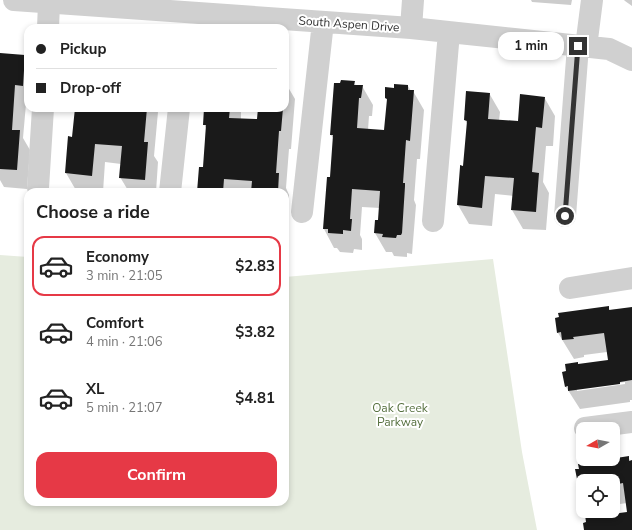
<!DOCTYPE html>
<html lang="en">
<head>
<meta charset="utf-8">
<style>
	:root { --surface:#fff; --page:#f2f2f2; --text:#222; --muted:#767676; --line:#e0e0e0; --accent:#e63946 }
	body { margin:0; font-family:"Nunito Sans",sans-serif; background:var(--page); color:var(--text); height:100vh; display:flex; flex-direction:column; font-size:15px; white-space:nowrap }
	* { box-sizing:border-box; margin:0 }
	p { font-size:13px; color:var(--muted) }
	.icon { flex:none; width:22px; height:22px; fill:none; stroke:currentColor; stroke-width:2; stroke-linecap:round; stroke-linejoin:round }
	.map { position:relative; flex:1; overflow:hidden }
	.side { position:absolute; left:24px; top:188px; width:265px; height:318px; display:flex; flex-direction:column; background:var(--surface); border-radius:12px; box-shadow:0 2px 6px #0003 }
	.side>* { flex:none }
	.hud { position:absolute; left:24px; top:24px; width:265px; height:88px; border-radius:12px; box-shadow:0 2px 6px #0003; display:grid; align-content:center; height:88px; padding:0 12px; background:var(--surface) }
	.needle { width:26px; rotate:261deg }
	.buttons { position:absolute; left:576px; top:422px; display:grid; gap:8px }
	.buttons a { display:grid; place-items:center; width:44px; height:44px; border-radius:8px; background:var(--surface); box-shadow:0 2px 6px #0003; font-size:20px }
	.end { position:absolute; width:18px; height:18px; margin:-9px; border:5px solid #333; background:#fff; box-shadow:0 0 0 2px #fff }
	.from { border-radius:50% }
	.bubble { position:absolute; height:28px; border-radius:12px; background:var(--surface); box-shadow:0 2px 6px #0003; font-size:13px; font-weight:700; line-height:28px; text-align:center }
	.hud b { display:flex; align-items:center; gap:14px; height:38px; font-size:15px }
	.hud b+b { border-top:1px solid var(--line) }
	.hud i { width:10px; height:10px; background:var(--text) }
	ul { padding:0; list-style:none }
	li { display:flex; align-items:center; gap:12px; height:60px; margin:0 8px 6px; padding:0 4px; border:2px solid transparent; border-radius:12px }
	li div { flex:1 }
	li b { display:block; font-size:15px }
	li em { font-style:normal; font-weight:700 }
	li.selected { border-color:var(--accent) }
	li>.icon { width:36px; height:36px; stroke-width:1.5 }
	h2 { padding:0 12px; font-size:18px; line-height:48px }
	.action { display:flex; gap:8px; margin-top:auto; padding:8px 12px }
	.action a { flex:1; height:46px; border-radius:12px; background:var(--accent); color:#fff; font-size:16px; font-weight:700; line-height:46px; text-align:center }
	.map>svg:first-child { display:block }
	.green { fill:#e6ecdf }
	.shadow { fill:#0003; fill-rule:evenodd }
	.building { fill:#1a1a1a }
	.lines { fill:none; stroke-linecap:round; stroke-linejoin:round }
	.minor { stroke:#d0d0d0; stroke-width:22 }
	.route { stroke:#333; stroke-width:5 }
	.labels { text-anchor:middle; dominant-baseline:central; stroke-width:4; stroke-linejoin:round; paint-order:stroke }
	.street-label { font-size:12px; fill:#333; stroke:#fff }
	.park-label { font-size:12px; fill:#56703f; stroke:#fff }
</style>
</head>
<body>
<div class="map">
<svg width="632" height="530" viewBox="0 0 632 530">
	<rect width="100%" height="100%" fill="#fff"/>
	<path class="green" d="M 0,255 L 28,257 L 28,502 L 285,502 L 285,277 L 493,259 L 522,452 L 537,530 L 0,530 Z"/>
	<path class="shadow" d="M 531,0 L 572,0 L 571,5 L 532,2 Z
		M 624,0 L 632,0 L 632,6 L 625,1 Z
		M 24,56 L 28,62 L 28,104 L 26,104 L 23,138 L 30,150 L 27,189 L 4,187 L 0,180 L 0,69 Z
		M 285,82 L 295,99 L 291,149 L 289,149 L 286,188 L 289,195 L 286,243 L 285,192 L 199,192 L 204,168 L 206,128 L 204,124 L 205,108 L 241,108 L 241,119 L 258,121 L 259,108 L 285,108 Z
		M 354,82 L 356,86 L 362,86 L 373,105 L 372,116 L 369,116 L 368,130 L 385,131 L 388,102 L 386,98 L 395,89 L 408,86 L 411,91 L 413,91 L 424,110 L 420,159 L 417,159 L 414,200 L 416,205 L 412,254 L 407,253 L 407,257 L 394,256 L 392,252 L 386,252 L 375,233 L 379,221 L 380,208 L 362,207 L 360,235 L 362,239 L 362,250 L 354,249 L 353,253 L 340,252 L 337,248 L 334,248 L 324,229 L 331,178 L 334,139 L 331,135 Z
		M 468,92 L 489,93 L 500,112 L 499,121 L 518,122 L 544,97 L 555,116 L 553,146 L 546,146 L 543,182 L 549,193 L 546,230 L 523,229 L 512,210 L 514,196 L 495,194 L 492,226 L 469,224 L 458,205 L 461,166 L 464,167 L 468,125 L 465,120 Z
		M 76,108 L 163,108 L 163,112 L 158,112 L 154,156 L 158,162 L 156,192 L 129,192 L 120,177 L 121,164 L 105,162 L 103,192 L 77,192 L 66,173 L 69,137 L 73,138 Z
		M 608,307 L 610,310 L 632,308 L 632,400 L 630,400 L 630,402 L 580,409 L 566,387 L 609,361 L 607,352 L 584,355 L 584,357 L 574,359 L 558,333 ZM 625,382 L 625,384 L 577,391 L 577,389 Z
		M 628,457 L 631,462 L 632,461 L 632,530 L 585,530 L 596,514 L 598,517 L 629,513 L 627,503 L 613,505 L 613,481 L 583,481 L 583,492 L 579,484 L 576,470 Z"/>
	<path class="building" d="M 0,53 L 25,55 L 23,86 L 15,85 L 12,130 L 20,130 L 17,170 L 0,169 Z
		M 341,80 L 355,81 L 354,85 L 363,85 L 361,98 L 359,98 L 357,128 L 384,130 L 387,99 L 385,98 L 385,87 L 394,88 L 394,84 L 408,85 L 408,90 L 414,90 L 410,141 L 406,140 L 403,183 L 405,183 L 405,186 L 402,233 L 401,235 L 397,235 L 396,238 L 382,237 L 383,234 L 374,233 L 375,220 L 378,220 L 380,191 L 352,189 L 350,219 L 352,219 L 351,231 L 343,230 L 343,234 L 328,233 L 328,229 L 323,229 L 327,177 L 330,177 L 333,135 L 330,135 L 334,83 L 340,83 Z
		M 466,91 L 490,93 L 488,119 L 518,121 L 520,94 L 545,97 L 542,128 L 536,127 L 532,172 L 539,173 L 536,212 L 511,210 L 514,178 L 485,176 L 482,208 L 457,205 L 460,167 L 460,165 L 463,166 L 467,121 L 464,120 Z
		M 75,108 L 147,108 L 144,142 L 148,142 L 145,180 L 119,178 L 122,146 L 95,144 L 92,176 L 65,173 L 68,136 L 72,137 Z
		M 204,108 L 230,108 L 229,118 L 257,119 L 258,108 L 283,108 L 281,131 L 279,131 L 276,173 L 279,173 L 278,192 L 251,192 L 252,181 L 224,179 L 223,192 L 197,192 L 199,167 L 203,167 L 206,125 L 203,125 Z
		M 609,306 L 609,310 L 632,307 L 632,380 L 620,382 L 620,384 L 568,391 L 568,386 L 565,387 L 562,372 L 566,371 L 565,364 L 578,362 L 578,364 L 608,360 L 604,333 L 573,337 L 574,339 L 562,340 L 561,332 L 557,333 L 555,318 L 559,317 L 558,313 Z
		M 629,456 L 629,461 L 632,460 L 632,530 L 584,530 L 583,523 L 586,522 L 585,515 L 597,513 L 597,516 L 627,512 L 623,483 L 613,485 L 613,481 L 583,481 L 582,493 L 581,484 L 578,484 L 575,469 L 579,469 L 578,464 Z"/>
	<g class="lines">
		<path class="minor" d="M 14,0 L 411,28 L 609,49 L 632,60
			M 48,28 L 49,3
			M 411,28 L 413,0
			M 586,47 L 592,0
			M 38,188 L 43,108
			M 170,192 L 179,108
			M 302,212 L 323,22
			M 565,216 L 578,46
			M 433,221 L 449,32
			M 570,288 L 632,278
			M 585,428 L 632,422"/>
	</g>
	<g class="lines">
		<path class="route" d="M 565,216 L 578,46"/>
	</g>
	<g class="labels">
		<g class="street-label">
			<text transform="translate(349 24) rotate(4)">South Aspen Drive</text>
		</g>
		<g class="park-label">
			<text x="400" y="408">Oak Creek<tspan x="400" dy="14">Parkway</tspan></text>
		</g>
	</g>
</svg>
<div class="buttons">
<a><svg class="needle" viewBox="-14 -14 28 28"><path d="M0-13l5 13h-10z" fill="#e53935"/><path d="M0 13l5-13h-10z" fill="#767676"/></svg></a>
<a><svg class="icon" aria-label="locate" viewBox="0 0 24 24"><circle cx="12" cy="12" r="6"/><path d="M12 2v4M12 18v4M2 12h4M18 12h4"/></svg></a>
</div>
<i class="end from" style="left:565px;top:216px"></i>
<i class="end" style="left:578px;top:46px"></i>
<div class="bubble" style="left:498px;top:32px;width:66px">1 min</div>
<div class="hud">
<b><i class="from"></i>Pickup</b>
<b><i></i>Drop-off</b>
</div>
<section class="side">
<h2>Choose a ride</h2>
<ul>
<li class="selected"><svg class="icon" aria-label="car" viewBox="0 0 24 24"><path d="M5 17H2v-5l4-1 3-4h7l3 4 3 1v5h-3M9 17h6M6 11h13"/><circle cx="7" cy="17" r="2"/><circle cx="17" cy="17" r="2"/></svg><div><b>Economy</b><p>3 min · 21:05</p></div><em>$2.83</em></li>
<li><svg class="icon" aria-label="car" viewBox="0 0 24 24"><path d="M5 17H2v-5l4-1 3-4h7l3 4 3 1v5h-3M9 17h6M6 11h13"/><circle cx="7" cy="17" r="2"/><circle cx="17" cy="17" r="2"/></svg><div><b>Comfort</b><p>4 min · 21:06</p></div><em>$3.82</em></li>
<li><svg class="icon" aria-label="car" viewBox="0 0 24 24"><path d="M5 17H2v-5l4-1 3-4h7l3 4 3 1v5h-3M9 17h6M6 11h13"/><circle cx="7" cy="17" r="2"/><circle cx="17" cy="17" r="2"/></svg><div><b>XL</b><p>5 min · 21:07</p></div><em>$4.81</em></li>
</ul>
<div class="action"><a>Confirm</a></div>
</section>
</div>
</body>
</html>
